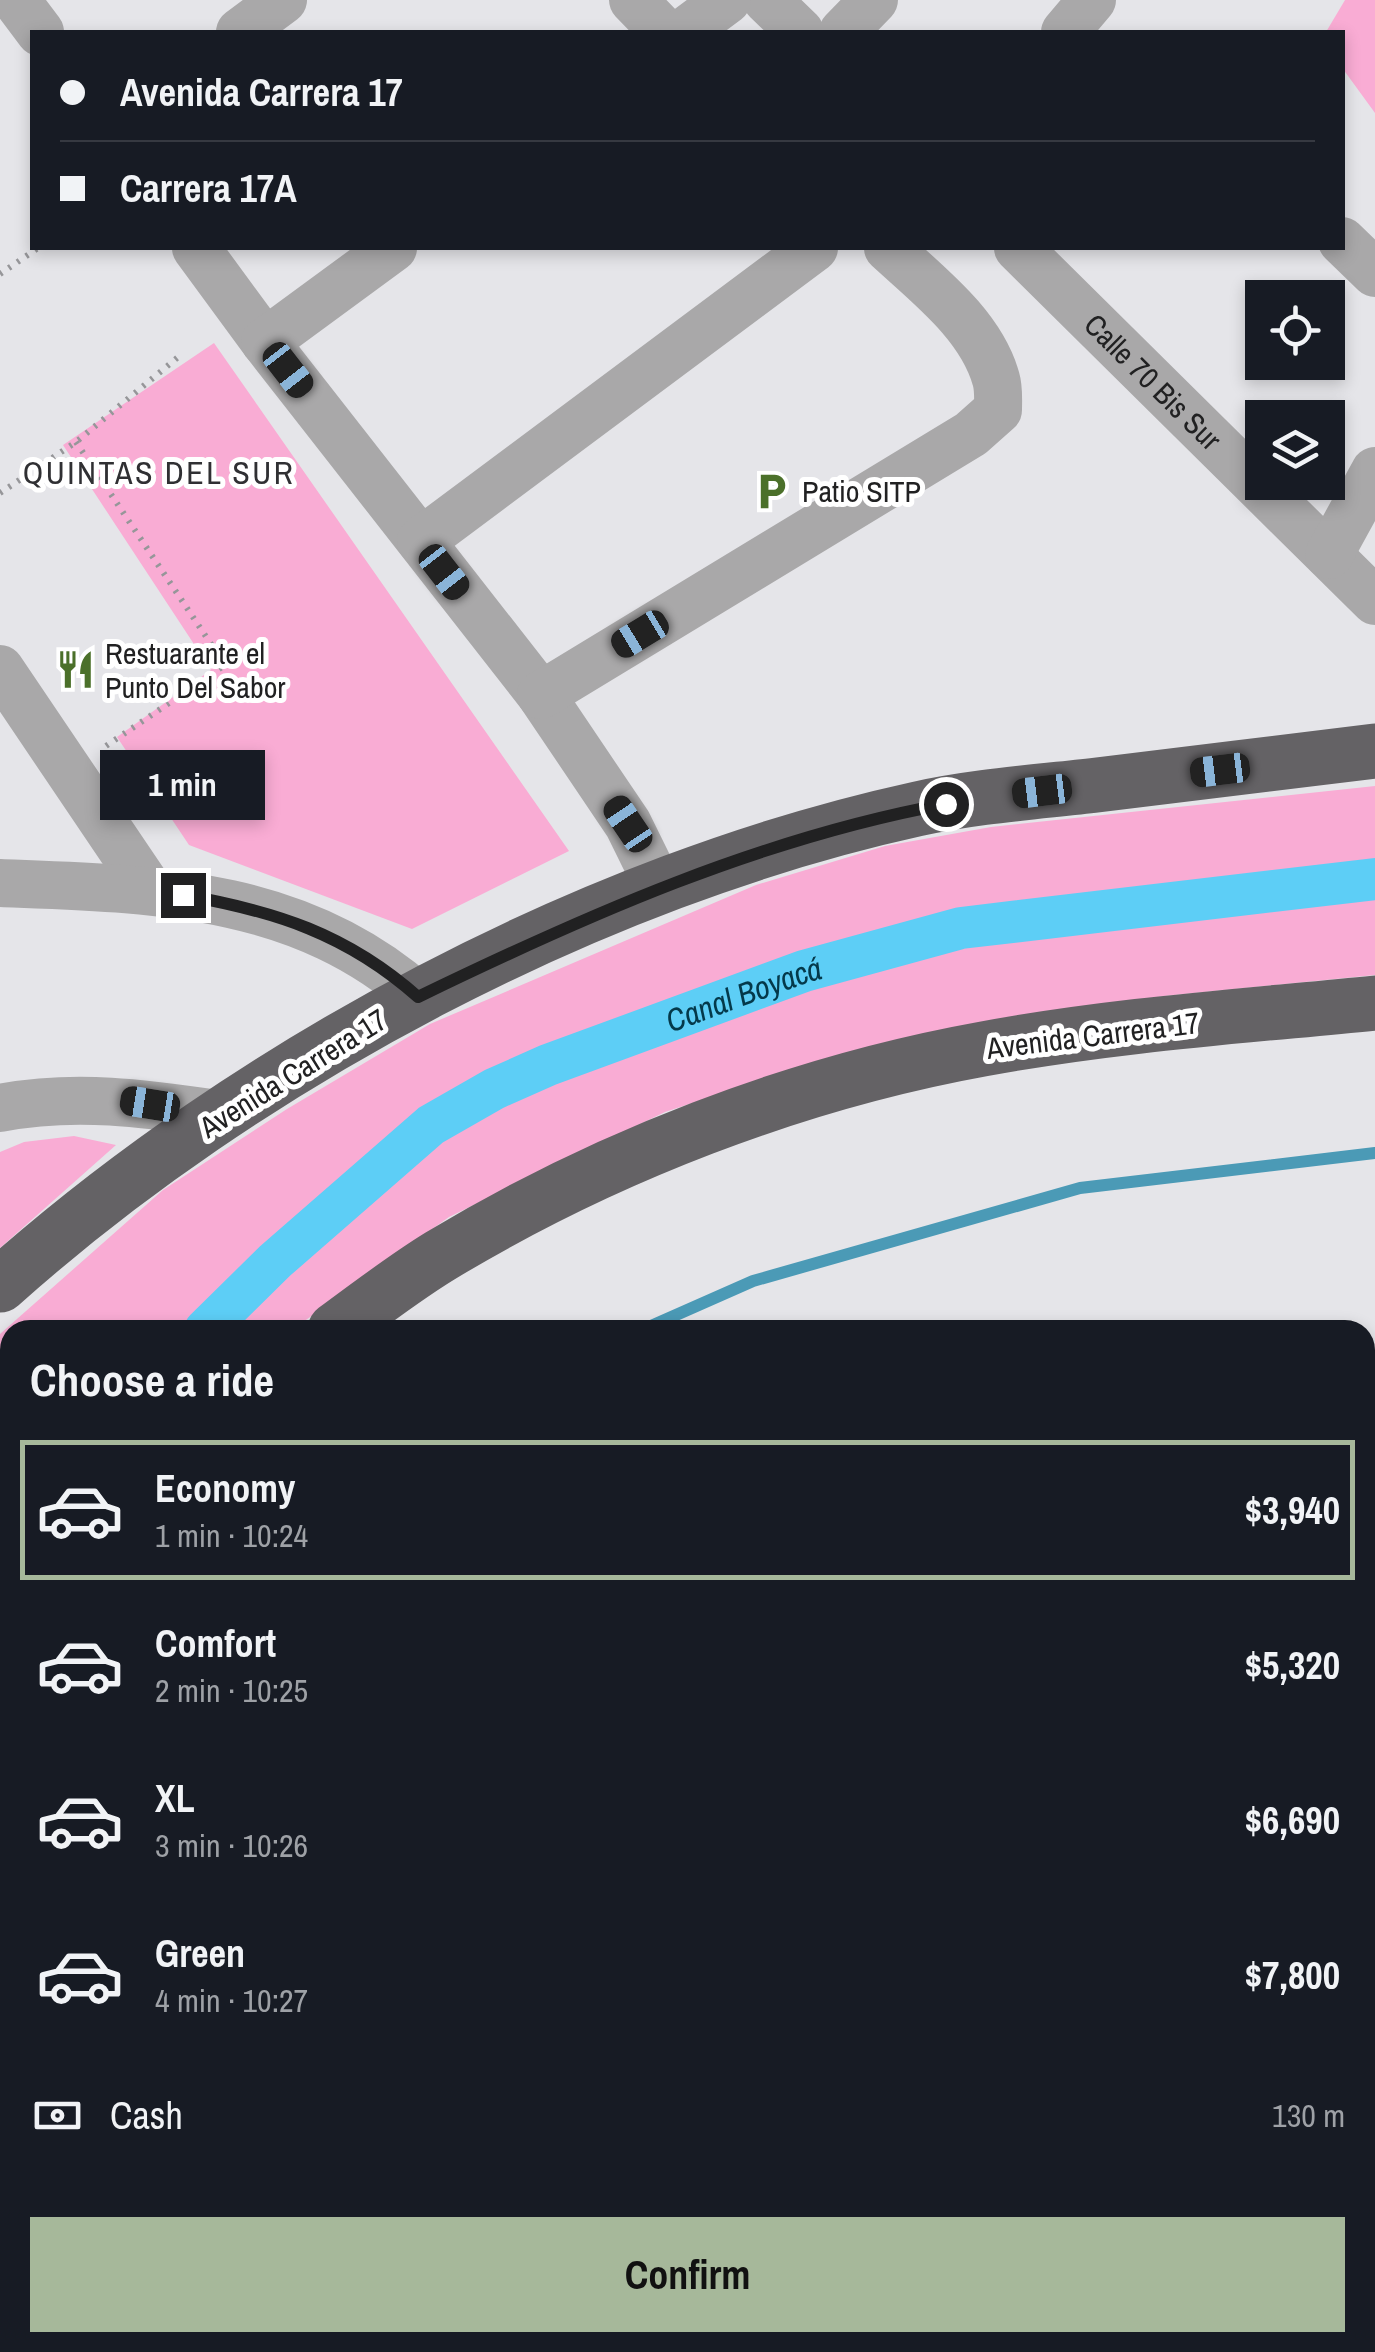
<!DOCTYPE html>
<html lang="en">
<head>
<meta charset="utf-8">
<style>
	:root { --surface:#171b24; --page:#242831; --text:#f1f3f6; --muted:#9ea1a6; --line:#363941; --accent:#a6b89a }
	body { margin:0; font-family:"Archivo Narrow",sans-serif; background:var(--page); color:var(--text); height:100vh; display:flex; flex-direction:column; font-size:38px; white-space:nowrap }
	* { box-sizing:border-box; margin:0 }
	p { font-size:32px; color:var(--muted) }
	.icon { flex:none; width:55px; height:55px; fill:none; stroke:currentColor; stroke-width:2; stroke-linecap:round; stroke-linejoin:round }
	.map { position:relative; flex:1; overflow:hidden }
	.details { position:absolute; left:0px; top:1320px; width:1375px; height:1032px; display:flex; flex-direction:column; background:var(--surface); border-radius:30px 30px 0 0; box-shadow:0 5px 15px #0003 }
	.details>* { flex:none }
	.top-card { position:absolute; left:30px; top:30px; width:1315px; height:220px; border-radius:0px; box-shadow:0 5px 15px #0003; display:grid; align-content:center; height:220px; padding:0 30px; background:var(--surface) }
	.fabs { position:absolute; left:1245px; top:280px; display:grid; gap:20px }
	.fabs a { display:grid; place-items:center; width:100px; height:100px; border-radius:0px; background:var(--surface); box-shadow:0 5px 15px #0003; font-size:50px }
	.end { position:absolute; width:45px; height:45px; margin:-22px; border:12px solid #212122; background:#fff; box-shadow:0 0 0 5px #fff }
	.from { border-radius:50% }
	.bubble { position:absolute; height:70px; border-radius:0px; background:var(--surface); box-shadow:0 5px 15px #0003; font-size:32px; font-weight:700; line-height:70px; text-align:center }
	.car { position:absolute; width:30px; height:60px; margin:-30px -15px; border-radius:12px; box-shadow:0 0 8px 2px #0007; background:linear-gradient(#222 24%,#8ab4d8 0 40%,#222 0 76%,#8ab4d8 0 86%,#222 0) }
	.top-card b { display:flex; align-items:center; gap:35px; height:95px; font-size:38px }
	.top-card b+b { border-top:2px solid var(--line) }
	.top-card i { width:25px; height:25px; background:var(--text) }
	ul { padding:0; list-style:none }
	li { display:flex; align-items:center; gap:30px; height:140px; margin:0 20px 15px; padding:0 10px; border:5px solid transparent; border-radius:0px }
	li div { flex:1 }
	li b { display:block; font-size:38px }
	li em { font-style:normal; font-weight:700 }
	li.selected { border-color:var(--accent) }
	li>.icon { width:90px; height:90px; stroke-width:1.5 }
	h2 { padding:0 30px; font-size:45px; line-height:120px }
	.pay { display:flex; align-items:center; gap:25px; height:110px; padding:0 30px; font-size:38px }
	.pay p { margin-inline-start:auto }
	.action { display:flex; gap:20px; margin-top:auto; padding:20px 30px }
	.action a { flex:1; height:115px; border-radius:0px; background:var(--accent); color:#111; font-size:40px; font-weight:700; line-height:115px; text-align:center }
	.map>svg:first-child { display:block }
	.green { fill:#f9acd4 }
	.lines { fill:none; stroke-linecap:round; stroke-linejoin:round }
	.stream { stroke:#4b9ab6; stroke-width:12 }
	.canal { stroke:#5dcef6; stroke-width:42 }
	.path { stroke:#969699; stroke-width:6; stroke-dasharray:2.5 8; stroke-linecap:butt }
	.minor { stroke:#a9a8a9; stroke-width:48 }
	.highway { stroke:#646265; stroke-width:55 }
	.route { stroke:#212122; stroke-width:12 }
	.labels { text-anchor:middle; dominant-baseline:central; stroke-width:10; stroke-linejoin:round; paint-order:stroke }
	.street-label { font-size:30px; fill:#212122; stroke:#fff }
	.poi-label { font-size:30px; fill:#212122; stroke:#fff; text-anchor:start }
	.neighbourhood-label { font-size:32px; letter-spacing:2.5px; fill:#303033; stroke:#fff }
	.water-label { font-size:32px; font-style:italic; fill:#04394a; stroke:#fff }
</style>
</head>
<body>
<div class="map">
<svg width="1375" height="2352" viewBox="0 0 1375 2352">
	<rect width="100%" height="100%" fill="#e5e5e9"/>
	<path class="green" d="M 1345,0 L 1375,0 L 1375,113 L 1343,69 L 1342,32 L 1326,32 Z
		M 214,343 L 569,851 L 412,929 L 189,845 L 117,737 L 211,670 L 63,445 Z
		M 1375,786 L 1375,975 L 1164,996 L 935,1035 L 827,1059 L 665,1112 L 449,1217 L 292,1330 L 10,1330 L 10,1582 L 0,1593 L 0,1334 L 163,1190 L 287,1109 L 430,1024 L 756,885 L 885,846 L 991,827 Z
		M 74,1136 L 116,1145 L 0,1248 L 0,1152 L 24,1142 Z"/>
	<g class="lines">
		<path class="stream" d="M 642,1330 L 753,1281 L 1080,1188 L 1375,1153
			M 9,1857 L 10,1856"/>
		<g class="canal">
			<path id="s1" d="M 205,1330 L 275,1261 L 431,1125 L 494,1089 L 548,1065 L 804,971 L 961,928 L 1375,879"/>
			<path d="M 0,1533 L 10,1523"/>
		</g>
		<path class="path" d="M 0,274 L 38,248
			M 76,442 L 225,665 L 103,748
			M 0,493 L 76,442 L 183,353"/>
		<g class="minor">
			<path d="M 16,0 L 40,32"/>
			<path d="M 633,0 L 664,32"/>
			<path d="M 767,0 L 800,32"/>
			<path d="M 240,32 L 283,0"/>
			<path d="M 684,32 L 727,0"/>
			<path d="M 843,32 L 874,0"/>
			<path d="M 1065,32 L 1092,0"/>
			<path d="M 1342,241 L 1375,273"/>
			<path d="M 196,248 L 265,342"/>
			<path d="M 393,248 L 265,342 L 541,695 L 628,824 L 660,889"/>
			<path id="s2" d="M 1018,248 L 1375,601"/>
			<path d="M 421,541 L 814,248"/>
			<path d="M 1329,555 L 1375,471"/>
			<path d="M 0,669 L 150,891"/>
			<path d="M 541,695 L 971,434 L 998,410 C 998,400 999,389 996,379 C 981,325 928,285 888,248"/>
			<path d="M 0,883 C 152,889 298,890 419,997"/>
			<path d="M 0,1108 C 77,1093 149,1104 225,1115"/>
			<path d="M 0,1913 L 10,1926"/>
			<path d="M 0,2247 L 10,2258"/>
		</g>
		<path class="highway" d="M 0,1285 C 247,1064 593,880 917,809 C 976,796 1037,792 1097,785 C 1190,774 1282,762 1375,751
			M 335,1330 C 369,1305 404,1278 440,1256 C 604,1157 795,1083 983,1049 C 1113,1025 1244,1016 1375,1003
			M 0,1630 L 10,1619"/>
	</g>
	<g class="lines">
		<path class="route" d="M 183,895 C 275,911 347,934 418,997 C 587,915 761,838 946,804"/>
	</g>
	<defs>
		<symbol id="parking-bare" viewBox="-9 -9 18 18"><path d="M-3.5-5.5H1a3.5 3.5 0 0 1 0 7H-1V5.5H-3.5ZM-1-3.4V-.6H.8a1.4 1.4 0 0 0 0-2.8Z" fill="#4b702a" stroke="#fff" stroke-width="2.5" paint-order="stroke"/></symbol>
		<symbol id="restaurant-bare" viewBox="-9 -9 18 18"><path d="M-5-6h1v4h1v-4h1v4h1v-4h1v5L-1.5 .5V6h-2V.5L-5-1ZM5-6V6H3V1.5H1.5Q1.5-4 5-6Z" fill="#4b702a" stroke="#fff" stroke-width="2.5" paint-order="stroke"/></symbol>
	</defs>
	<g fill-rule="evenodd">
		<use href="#parking-bare" x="744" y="464" width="55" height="55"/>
		<use href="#restaurant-bare" x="48" y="642" width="55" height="55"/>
	</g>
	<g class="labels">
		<g class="street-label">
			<text stroke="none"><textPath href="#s2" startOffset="190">Calle 70 Bis Sur</textPath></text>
			<text transform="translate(1093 1035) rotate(-7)">Avenida Carrera 17</text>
			<text transform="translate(293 1073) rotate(-32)">Avenida Carrera 17</text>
		</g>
		<g class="poi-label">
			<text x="802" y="491">Patio SITP</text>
			<text x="105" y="653">Restuarante el<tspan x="105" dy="34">Punto Del Sabor</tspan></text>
		</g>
		<g class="neighbourhood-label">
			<text x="159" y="472">QUINTAS DEL SUR</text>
		</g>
		<g class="water-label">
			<text stroke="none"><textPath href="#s1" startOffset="645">Canal Boyacá</textPath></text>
		</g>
	</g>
</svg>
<div class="fabs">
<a><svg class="icon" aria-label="locate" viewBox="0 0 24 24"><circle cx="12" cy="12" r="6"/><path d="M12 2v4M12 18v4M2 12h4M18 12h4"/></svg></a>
<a><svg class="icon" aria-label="layers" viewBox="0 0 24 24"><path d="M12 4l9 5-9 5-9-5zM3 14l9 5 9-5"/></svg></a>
</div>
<i class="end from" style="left:946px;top:804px"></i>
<i class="end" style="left:183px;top:895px"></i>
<div class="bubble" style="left:100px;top:750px;width:165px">1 min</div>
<i class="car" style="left:288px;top:370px;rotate:142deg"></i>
<i class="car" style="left:444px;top:572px;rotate:142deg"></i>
<i class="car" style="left:640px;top:634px;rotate:239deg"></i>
<i class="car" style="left:1220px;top:770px;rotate:263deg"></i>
<i class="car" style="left:1042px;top:791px;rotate:263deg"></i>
<i class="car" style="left:628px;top:824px;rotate:326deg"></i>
<i class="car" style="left:150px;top:1104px;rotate:279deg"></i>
<div class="top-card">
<b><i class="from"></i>Avenida Carrera 17</b>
<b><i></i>Carrera 17A</b>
</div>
<section class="details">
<h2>Choose a ride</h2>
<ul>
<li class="selected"><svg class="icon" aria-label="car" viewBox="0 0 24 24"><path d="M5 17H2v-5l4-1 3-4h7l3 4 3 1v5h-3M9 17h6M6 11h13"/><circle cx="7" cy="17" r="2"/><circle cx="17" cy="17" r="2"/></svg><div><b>Economy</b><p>1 min · 10:24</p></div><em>$3,940</em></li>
<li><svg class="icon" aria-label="car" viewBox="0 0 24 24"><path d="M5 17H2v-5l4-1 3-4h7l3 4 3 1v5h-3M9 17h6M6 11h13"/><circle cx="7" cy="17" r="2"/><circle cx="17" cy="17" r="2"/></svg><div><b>Comfort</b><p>2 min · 10:25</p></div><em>$5,320</em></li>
<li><svg class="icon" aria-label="car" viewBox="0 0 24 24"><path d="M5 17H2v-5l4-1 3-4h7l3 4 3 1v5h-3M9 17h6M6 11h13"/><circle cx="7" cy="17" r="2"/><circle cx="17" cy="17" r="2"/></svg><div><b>XL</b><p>3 min · 10:26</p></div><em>$6,690</em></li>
<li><svg class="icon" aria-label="car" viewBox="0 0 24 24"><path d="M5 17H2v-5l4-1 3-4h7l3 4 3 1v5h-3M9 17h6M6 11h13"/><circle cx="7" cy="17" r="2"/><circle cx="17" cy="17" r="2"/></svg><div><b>Green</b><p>4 min · 10:27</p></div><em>$7,800</em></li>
</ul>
<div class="pay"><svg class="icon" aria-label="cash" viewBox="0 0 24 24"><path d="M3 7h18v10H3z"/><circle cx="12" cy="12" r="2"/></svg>Cash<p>130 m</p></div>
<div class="action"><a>Confirm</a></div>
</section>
</div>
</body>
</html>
